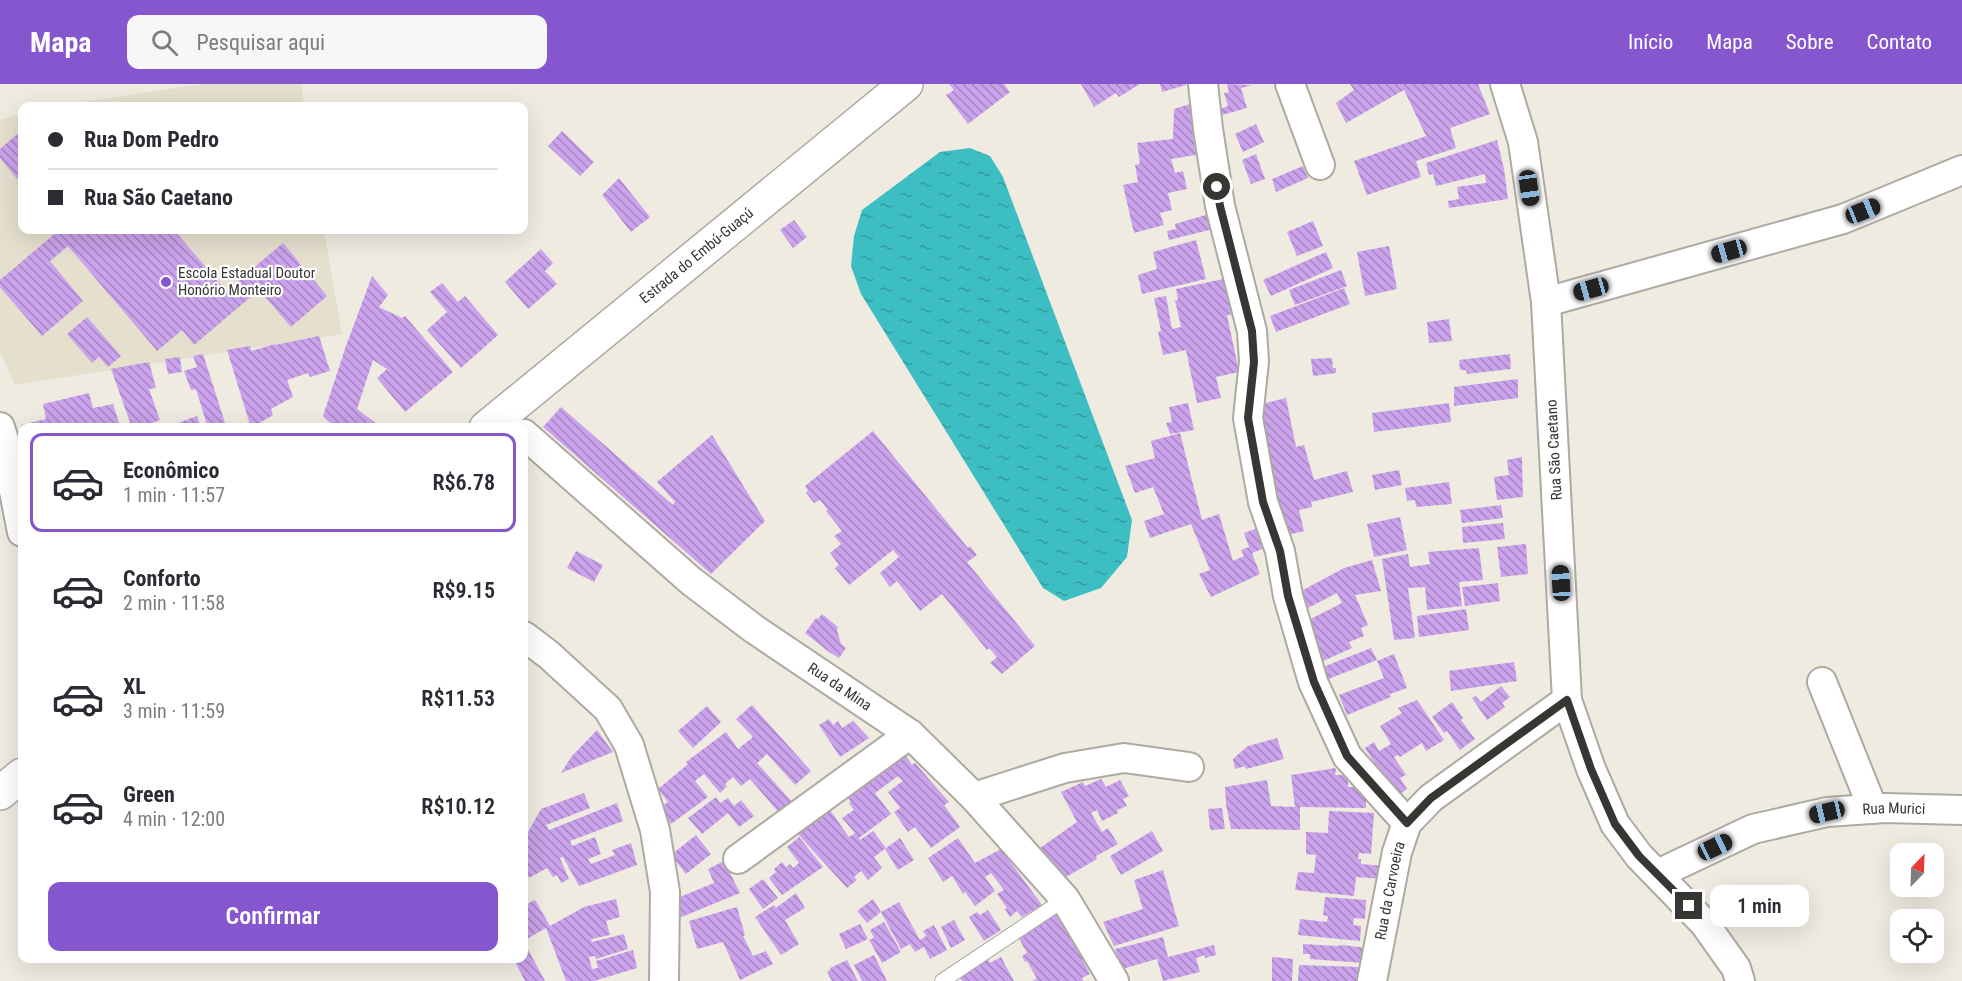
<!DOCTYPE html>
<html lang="pt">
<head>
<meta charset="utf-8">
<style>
	:root { --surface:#fff; --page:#f7f7f7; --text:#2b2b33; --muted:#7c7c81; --line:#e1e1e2; --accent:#8656cf }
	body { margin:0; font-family:"Roboto Condensed",sans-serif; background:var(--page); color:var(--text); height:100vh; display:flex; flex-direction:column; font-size:22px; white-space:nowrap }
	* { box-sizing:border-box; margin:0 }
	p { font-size:20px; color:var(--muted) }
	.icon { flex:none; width:33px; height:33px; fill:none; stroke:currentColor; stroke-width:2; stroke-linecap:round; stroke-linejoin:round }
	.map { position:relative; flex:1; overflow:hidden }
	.side { position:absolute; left:18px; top:339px; width:510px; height:540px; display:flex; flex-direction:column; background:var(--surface); border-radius:12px; box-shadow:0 6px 24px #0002 }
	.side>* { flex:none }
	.top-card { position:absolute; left:18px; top:18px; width:510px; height:132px; border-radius:12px; box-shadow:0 6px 24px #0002; display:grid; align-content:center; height:132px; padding:0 30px; background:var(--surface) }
	.needle { width:39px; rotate:23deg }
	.tools { position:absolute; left:1890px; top:759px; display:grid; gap:12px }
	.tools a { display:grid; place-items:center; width:54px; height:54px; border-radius:12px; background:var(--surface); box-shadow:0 6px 24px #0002; font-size:30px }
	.end { position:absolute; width:27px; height:27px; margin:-14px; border:8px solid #373632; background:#fff; box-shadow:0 0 0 3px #fff }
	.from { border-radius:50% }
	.bubble { position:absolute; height:42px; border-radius:12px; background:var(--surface); box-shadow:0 6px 24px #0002; font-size:20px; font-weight:600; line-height:42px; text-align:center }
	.car { position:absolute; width:18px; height:36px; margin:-18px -9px; border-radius:8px; box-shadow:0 0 4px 2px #0007; background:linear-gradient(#222 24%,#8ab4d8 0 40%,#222 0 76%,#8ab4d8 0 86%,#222 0) }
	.top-card b { display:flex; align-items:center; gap:21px; height:57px; font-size:22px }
	.top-card b+b { border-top:2px solid var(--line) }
	.top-card i { width:15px; height:15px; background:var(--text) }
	ul { padding:10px 0 0; list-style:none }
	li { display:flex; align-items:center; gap:18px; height:99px; margin:0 12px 9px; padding:0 18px; border:3px solid transparent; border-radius:12px }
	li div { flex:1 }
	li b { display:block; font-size:22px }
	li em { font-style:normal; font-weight:600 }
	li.on { border-color:var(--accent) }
	li>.icon { width:54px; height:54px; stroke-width:1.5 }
	.action { display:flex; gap:12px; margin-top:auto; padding:12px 30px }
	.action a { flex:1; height:69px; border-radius:12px; background:var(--accent); color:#fff; font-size:24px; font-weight:600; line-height:69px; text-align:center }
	header { display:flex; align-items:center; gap:36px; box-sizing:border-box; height:84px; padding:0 30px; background:var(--accent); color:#fff }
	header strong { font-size:28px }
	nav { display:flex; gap:33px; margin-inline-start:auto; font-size:21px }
	.search { width:420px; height:54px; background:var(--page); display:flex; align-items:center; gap:15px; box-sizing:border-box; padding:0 21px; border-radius:12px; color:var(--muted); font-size:22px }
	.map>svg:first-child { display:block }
	.built { fill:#e5dfce }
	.water { fill:url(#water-ripples) }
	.building { fill:url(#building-back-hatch) }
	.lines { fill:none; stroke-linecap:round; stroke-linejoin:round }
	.service-casing { stroke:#adaaa1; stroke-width:16 }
	.minor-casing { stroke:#adaaa1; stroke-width:32 }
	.primary-casing { stroke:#adaaa1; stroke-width:36 }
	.service { stroke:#fff; stroke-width:14 }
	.minor { stroke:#fff; stroke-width:28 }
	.primary { stroke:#fff; stroke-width:33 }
	.route { stroke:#373632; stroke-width:8 }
	.poi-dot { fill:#8656cf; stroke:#fff; stroke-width:2 }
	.labels { text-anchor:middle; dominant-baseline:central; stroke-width:4.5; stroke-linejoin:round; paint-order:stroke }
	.street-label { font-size:15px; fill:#373632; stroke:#fff }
	.poi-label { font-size:15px; fill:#373632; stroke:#fff; text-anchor:start }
</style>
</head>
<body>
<header>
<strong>Mapa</strong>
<div class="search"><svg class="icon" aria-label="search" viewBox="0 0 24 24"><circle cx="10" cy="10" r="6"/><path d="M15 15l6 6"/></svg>Pesquisar aqui</div>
<nav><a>Início</a><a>Mapa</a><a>Sobre</a><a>Contato</a></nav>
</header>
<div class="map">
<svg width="1962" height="897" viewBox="0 0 1962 897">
	<defs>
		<pattern id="water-ripples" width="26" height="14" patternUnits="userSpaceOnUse" patternTransform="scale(1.5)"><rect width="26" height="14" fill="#3dbec3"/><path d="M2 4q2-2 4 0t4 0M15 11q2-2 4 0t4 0" fill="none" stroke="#349b9f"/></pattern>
		<pattern id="building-back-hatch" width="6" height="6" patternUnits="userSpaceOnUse" patternTransform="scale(1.5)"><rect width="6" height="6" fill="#cba3ec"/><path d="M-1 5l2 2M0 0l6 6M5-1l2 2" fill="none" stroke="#a686c0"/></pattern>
	</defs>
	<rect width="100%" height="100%" fill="#efebe1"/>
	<path class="built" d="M 203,0 L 301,0 L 304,22 L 55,22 Z
		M 22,29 L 22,146 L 324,146 L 342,250 L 15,301 L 0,268 L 0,36 Z"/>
	<path class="water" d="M 970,64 L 990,72 L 1003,93 L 1132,436 L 1127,473 L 1101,504 L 1064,517 L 1043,504 L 861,210 L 851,182 L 854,152 L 862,126 L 940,68 Z"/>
	<path class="building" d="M 949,0 L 1004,0 L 1010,8 L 968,40 L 946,11 L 954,6 Z
		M 1081,0 L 1140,0 L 1119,13 L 1116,9 L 1094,23 Z
		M 1160,0 L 1186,0 L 1186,1 L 1162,8 Z
		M 1227,0 L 1252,1 L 1241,4 L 1247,24 L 1222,31 L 1220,25 L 1228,22 L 1224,9 L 1229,8 Z
		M 1350,0 L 1478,0 L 1490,30 L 1450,44 L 1456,64 L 1416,77 L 1421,93 L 1367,111 L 1354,77 L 1426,52 L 1404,6 L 1346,39 L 1336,19 L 1354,6 Z
		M 1193,19 L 1193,53 L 1196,71 L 1171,75 L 1175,89 L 1183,87 L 1187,105 L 1168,109 L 1172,126 L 1160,129 L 1164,141 L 1134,149 L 1123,101 L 1138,98 L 1135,81 L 1140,80 L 1137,59 L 1173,55 L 1174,25 Z
		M 1256,40 L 1264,58 L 1243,68 L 1235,50 Z
		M 22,46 L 22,101 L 0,74 L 0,65 Z
		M 562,47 L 594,78 L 580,92 L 548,62 Z
		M 1497,56 L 1504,85 L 1508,115 L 1449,124 L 1448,117 L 1459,115 L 1457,103 L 1486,99 L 1485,90 L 1436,102 L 1433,90 L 1429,91 L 1426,79 Z
		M 1256,70 L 1265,95 L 1251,100 L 1242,76 Z
		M 1303,82 L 1308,94 L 1276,108 L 1272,95 Z
		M 619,94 L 650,133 L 631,148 L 602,111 Z
		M 1209,130 L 1213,145 L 1169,156 L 1167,147 L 1176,145 L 1175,140 Z
		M 794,136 L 807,153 L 793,164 L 780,146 Z
		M 1313,137 L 1323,162 L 1297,172 L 1287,148 Z
		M 59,146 L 174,146 L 226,207 L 283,159 L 327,212 L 291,243 L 259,206 L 194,261 L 182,246 L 157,267 L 68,162 L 50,177 L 83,217 L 42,252 L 0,203 L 0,196 Z
		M 1196,156 L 1206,195 L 1142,210 L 1138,191 L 1157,185 L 1153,168 Z
		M 1389,162 L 1397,205 L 1365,212 L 1357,168 Z
		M 541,165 L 553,179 L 545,187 L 557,200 L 528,225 L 505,198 Z
		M 1326,168 L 1333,184 L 1271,212 L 1263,196 Z
		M 1341,186 L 1347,202 L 1295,221 L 1289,206 Z
		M 372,192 L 388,211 L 379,223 L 402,234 L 405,232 L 453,288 L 405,328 L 377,294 L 387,285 L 373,276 L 357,325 L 382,344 L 336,344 L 323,332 L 346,262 Z
		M 1233,193 L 1240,229 L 1227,231 L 1239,288 L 1216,293 L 1221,314 L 1197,319 L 1186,266 L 1163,271 L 1158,248 L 1161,247 L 1154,214 L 1166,212 L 1172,245 L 1181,243 L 1175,216 L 1178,216 L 1176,205 Z
		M 442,199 L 458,218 L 465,212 L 498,251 L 461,284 L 427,246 L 447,228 L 430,208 Z
		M 1344,204 L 1350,220 L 1276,248 L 1270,232 Z
		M 87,233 L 121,272 L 108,283 L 99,273 L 92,279 L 67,250 Z
		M 1449,235 L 1452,257 L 1429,259 L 1427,238 Z
		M 319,252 L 330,287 L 310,293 L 308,289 L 287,296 L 293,313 L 271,325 L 273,331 L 251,344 L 227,266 L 250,262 L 251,267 L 275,260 L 275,261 Z
		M 203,270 L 226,342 L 222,344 L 208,344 L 196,305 L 191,306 L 184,287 L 197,283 L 193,272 Z
		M 1510,270 L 1511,285 L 1467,290 L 1466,286 L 1460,286 L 1459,276 Z
		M 180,273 L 182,288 L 168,290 L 165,275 Z
		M 1332,274 L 1333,284 L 1336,284 L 1336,289 L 1313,292 L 1311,275 Z
		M 149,278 L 156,304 L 149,305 L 160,336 L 139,344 L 132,344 L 111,285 Z
		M 1518,295 L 1518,314 L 1454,322 L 1454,303 Z
		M 89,309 L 93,324 L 113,320 L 120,342 L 115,344 L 22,344 L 21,341 L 46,335 L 43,320 Z
		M 1286,314 L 1296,363 L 1304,361 L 1314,396 L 1347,387 L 1353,408 L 1311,418 L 1312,423 L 1299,426 L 1304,447 L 1287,451 L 1283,430 L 1280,430 L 1254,322 Z
		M 1188,319 L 1194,346 L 1170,350 L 1166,339 L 1172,338 L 1169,323 Z
		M 1449,319 L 1451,338 L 1374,348 L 1372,329 Z
		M 561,323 L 673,421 L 675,418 L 657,398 L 712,351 L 765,437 L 711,490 L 543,343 Z
		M 197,332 L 201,344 L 171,344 L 170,342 Z
		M 873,347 L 968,464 L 970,462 L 977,471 L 967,478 L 1035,562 L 1002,590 L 990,579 L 997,573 L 989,564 L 987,566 L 942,510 L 920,527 L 897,497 L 890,503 L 880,489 L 899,473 L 893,466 L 849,501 L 835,484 L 839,481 L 830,469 L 841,460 L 834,452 L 842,447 L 826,427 L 828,426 L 820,416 L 814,419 L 806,409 L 808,406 L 805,402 Z
		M 1180,349 L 1202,436 L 1219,430 L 1233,477 L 1244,472 L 1241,466 L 1249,463 L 1244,449 L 1264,442 L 1272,461 L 1252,469 L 1260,490 L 1211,513 L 1199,490 L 1210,486 L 1191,440 L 1150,454 L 1144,437 L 1164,430 L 1153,403 L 1135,409 L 1125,382 L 1155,374 L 1151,357 Z
		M 1522,373 L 1523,413 L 1497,416 L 1494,393 L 1509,391 L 1507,376 Z
		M 1399,386 L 1402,401 L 1375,406 L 1372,391 Z
		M 1449,398 L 1452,420 L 1416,423 L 1415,416 L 1407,417 L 1405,404 Z
		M 1501,421 L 1503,434 L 1462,439 L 1460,426 Z
		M 1400,433 L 1407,466 L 1374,473 L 1367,440 Z
		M 1503,439 L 1505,455 L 1463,459 L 1462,443 Z
		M 1526,460 L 1528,490 L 1501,493 L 1497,463 Z
		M 1479,464 L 1483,496 L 1459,498 L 1462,522 L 1427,526 L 1425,503 L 1408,504 L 1415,554 L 1394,556 L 1382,475 L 1408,470 L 1410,483 L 1430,480 L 1428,468 Z
		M 576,467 L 603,481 L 594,498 L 567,484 Z
		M 1372,476 L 1381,507 L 1355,511 L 1368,541 L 1361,544 L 1364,552 L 1349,558 L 1352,564 L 1323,577 L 1317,563 L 1301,540 L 1342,519 L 1337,509 L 1298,529 L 1290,513 L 1344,484 Z
		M 1498,499 L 1500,517 L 1465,522 L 1462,503 Z
		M 1466,525 L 1469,546 L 1419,553 L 1417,532 Z
		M 822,530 L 838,543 L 837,546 L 841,560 L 846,564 L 839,574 L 829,568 L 805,549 L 816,534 L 818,535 Z
		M 1371,564 L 1377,576 L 1323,597 L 1318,585 Z
		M 1394,570 L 1407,604 L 1390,610 L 1391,613 L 1347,631 L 1339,611 L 1384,594 L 1377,577 Z
		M 1514,578 L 1517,597 L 1451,607 L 1449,587 Z
		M 1501,602 L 1510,613 L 1502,619 L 1505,623 L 1487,636 L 1472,614 L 1476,612 L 1481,618 Z
		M 1417,616 L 1444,656 L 1426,667 L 1422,659 L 1400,673 L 1398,671 L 1394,673 L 1406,691 L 1400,694 L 1407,705 L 1396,713 L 1365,664 L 1374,658 L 1379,667 L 1391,660 L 1380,642 L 1402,629 L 1398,624 Z
		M 1452,618 L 1463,634 L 1461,636 L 1475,655 L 1460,666 L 1447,647 L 1444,649 L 1432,633 Z
		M 752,621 L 811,687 L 795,701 L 767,670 L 757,679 L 794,720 L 780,730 L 750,695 L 741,702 L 733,693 L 725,700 L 727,702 L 720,709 L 704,690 L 695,697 L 708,713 L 671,740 L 659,724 L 668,718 L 658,705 L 688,680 L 686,678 L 726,648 L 738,665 L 753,653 L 736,635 Z
		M 707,622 L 721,638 L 693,664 L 678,647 Z
		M 829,635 L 833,641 L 838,637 L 842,644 L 853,637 L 869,654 L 840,673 L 819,641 Z
		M 597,646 L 613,668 L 561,689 L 572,672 Z
		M 1277,654 L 1284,675 L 1246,685 L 1245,682 L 1235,685 L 1233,675 L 1248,662 Z
		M 903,667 L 912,681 L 915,679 L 949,718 L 944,721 L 960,743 L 931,764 L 915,743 L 908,748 L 894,728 L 900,724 L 888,708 L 903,697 L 898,692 L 875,709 L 891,730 L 859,754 L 860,756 L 873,747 L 886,764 L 874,773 L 882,784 L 868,796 L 861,787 L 854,793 L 857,796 L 847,804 L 796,748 L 815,732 L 818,736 L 830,726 L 849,753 L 855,749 L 842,734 L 854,726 L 849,719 L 851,718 L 844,708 Z
		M 1336,684 L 1335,691 L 1348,691 L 1348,703 L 1366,704 L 1366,724 L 1300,723 L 1300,746 L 1231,745 L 1226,721 L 1225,703 L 1267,696 L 1271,722 L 1295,723 L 1291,691 Z
		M 1101,695 L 1106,703 L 1120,696 L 1129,712 L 1123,715 L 1127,722 L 1117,726 L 1118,729 L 1102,737 L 1097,726 L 1091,729 L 1102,748 L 1108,744 L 1118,760 L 1096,772 L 1097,775 L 1066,793 L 1040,764 L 1077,738 L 1061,708 L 1083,698 L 1085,702 Z
		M 584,709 L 590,724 L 546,741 L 549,746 L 617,719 L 623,737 L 570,757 L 572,762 L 595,753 L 601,770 L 588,775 L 591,780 L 615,771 L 612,766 L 631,759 L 637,781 L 579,802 L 563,773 L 560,774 L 569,795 L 561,799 L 557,791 L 553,793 L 547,784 L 529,794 L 524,784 L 524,755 L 541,725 Z
		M 716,713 L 720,719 L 728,714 L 734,722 L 741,716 L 754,732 L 739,743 L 728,729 L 702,750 L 688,734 Z
		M 1222,724 L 1225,745 L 1210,746 L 1208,725 Z
		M 1329,727 L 1374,729 L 1371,770 L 1359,769 L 1358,775 L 1361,775 L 1361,780 L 1385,782 L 1382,795 L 1356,793 L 1354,812 L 1295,806 L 1298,788 L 1314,789 L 1316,771 L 1306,770 L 1306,748 L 1328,749 Z
		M 1152,747 L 1163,767 L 1121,791 L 1110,772 Z
		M 696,751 L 711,770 L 686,790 L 671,771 Z
		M 799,753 L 823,783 L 782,811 L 769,794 L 776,788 L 774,785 L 782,778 L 786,783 L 790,780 L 793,784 L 799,779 L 787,763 Z
		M 900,754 L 914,776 L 898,786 L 885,765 Z
		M 958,754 L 975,779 L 1001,765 L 1042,821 L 1022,833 L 1017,827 L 1010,833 L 1005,825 L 1007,824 L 997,810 L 1004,806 L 991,789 L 985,793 L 995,807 L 975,822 L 965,808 L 963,810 L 952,792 L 943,798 L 928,774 Z
		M 724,777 L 740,809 L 679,834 L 675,815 L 714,799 L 708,785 Z
		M 1163,786 L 1179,842 L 1114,862 L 1103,838 L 1143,825 L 1134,796 Z
		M 763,795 L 778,814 L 763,825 L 749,805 Z
		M 796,809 L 805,824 L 785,836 L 799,860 L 781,871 L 755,833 L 774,821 L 776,824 Z
		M 1325,813 L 1366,816 L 1365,835 L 1354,834 L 1353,841 L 1361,842 L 1360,857 L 1298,851 L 1300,835 L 1327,838 L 1328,832 L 1323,831 Z
		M 616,815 L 620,833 L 606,837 L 610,851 L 591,855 L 592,858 L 624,850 L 628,865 L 596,875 L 595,872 L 589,873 L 592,885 L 598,884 L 596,877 L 633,866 L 637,884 L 594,897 L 566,897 L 546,844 L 525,856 L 524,854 L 524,821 L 535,816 L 550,842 L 584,823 Z
		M 873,815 L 881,828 L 867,839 L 857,827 Z
		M 899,818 L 920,856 L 926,852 L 923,847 L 934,841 L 947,866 L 930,875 L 924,863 L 915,868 L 910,860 L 901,865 L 881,828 Z
		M 737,823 L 745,851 L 743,852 L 753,872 L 766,867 L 773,880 L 740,896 L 723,858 L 697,865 L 689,837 Z
		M 988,826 L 1001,846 L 984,857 L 969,833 L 977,828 L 980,831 Z
		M 1057,827 L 1090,890 L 1082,894 L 1083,897 L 1032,897 L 1037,895 L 1027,877 L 1025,878 L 1022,872 L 1027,869 L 1017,851 Z
		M 954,836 L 965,856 L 951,864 L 941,843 Z
		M 884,838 L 901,868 L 882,879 L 869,856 L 874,854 L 870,846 Z
		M 860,840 L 868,855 L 846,865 L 839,850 Z
		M 1163,853 L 1168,873 L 1214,861 L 1216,871 L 1205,874 L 1205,871 L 1196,874 L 1200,888 L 1163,897 L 1157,875 L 1122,885 L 1115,865 Z
		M 524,858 L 545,897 L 525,897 L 513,874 L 524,874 Z
		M 1303,860 L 1337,862 L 1342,861 L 1367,864 L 1363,879 L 1310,875 L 1310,870 L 1303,870 Z
		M 874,871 L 887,897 L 862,897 L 854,881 Z
		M 1001,873 L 1014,897 L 962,897 L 957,890 L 988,875 L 990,879 Z
		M 1272,873 L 1293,875 L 1292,897 L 1272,897 Z
		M 847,876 L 858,897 L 832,897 L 827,888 L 831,885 L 830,884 Z
		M 1299,881 L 1362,883 L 1359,897 L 1298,897 Z"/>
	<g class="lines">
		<defs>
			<path id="service" d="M 942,897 L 1065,815"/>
			<g id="minor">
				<path d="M 1203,0 L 1208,45 L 1220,122 L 1252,247 L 1254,277 L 1248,334 L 1263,418 L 1280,467 L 1288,512 L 1313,598 L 1347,672 L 1407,739"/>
				<path d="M 1290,0 L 1320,81"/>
				<path d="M 1505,0 L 1523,58 L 1546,218"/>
				<path d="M 0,343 L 4,356 L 22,448"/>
				<path id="s1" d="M 524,350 L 691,497 L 754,545 L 910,650 L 974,713 L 1065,815 L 1114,897"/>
				<path d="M 524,552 L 549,571 L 608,625 L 629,661 L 655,746 L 665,808 L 664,897"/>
				<path d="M 1822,598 L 1873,725"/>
				<path d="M 974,713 L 1065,684 L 1124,674 L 1189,683"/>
				<path d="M 738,775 L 910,650"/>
				<path id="s2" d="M 1658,790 L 1753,745 L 1827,728 L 1885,724 L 1962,726"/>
				<path id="s3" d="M 1372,897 L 1397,768 L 1407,739 L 1431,714 L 1567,616"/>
				<path d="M 1740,897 L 1736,884 L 1704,839 L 1639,772 L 1615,740 L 1591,685 L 1567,616 L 1546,218 L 1843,135 L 1962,86"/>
			</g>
			<g id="primary">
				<path id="s4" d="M 486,344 L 906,0"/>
				<path d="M 0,709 L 22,691"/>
			</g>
		</defs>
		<use href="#service" class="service-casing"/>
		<use href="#minor" class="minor-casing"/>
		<use href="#primary" class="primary-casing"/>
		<use href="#service" class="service"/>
		<use href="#minor" class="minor"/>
		<use href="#primary" class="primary"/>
	</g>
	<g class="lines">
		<path class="route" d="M 1217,103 L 1220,122 L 1252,247 L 1254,278 L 1248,334 L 1263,418 L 1280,467 L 1288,512 L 1314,598 L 1347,672 L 1407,739 L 1431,714 L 1567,616 L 1591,685 L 1615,740 L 1639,772 L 1689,822"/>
	</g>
	<circle class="poi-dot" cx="166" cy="198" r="6"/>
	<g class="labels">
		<g class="street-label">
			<text stroke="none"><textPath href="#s4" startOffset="272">Estrada do Embú-Guaçú</textPath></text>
			<text transform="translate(1554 366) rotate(-93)">Rua São Caetano</text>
			<text stroke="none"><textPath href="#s1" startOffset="405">Rua da Mina</textPath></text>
			<text stroke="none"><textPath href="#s2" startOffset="248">Rua Murici</textPath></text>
			<text stroke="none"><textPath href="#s3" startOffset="92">Rua da Carvoeira</textPath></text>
		</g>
		<g class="poi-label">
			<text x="178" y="189">Escola Estadual Doutor<tspan x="178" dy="17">Honório Monteiro</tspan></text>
		</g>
	</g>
</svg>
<div class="tools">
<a><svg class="needle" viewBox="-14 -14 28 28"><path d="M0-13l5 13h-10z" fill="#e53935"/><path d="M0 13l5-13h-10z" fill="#7c7c81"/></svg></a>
<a><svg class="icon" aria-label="locate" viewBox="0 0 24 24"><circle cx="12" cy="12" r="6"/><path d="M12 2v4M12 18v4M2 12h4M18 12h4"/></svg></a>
</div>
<i class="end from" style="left:1217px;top:103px"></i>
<i class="end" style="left:1689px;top:822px"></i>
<div class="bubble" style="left:1710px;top:801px;width:99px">1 min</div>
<i class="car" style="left:1529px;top:104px;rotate:172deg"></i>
<i class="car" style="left:1863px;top:127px;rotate:68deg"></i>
<i class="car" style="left:1729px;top:167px;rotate:254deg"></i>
<i class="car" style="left:1591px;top:205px;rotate:254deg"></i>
<i class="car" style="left:1561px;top:499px;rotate:357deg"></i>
<i class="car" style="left:1827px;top:728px;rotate:257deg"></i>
<i class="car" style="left:1715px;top:763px;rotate:65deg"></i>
<div class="top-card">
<b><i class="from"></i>Rua Dom Pedro</b>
<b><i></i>Rua São Caetano</b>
</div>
<section class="side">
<ul>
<li class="on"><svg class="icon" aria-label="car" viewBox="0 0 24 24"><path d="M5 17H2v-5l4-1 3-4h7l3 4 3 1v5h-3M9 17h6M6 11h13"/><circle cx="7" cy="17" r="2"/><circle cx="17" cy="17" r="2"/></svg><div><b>Econômico</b><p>1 min · 11:57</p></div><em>R$6.78</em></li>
<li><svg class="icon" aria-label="car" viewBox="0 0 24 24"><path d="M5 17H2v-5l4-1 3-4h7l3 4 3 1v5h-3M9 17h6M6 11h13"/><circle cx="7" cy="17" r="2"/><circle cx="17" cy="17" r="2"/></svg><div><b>Conforto</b><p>2 min · 11:58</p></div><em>R$9.15</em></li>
<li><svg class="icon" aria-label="car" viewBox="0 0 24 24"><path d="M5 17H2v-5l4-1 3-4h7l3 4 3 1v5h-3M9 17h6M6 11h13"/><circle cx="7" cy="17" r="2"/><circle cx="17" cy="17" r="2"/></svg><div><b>XL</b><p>3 min · 11:59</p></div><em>R$11.53</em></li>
<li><svg class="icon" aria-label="car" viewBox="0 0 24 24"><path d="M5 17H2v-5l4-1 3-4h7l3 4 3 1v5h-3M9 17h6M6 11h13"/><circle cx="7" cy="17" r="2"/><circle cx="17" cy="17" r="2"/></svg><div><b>Green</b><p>4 min · 12:00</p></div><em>R$10.12</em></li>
</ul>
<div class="action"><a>Confirmar</a></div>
</section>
</div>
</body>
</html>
